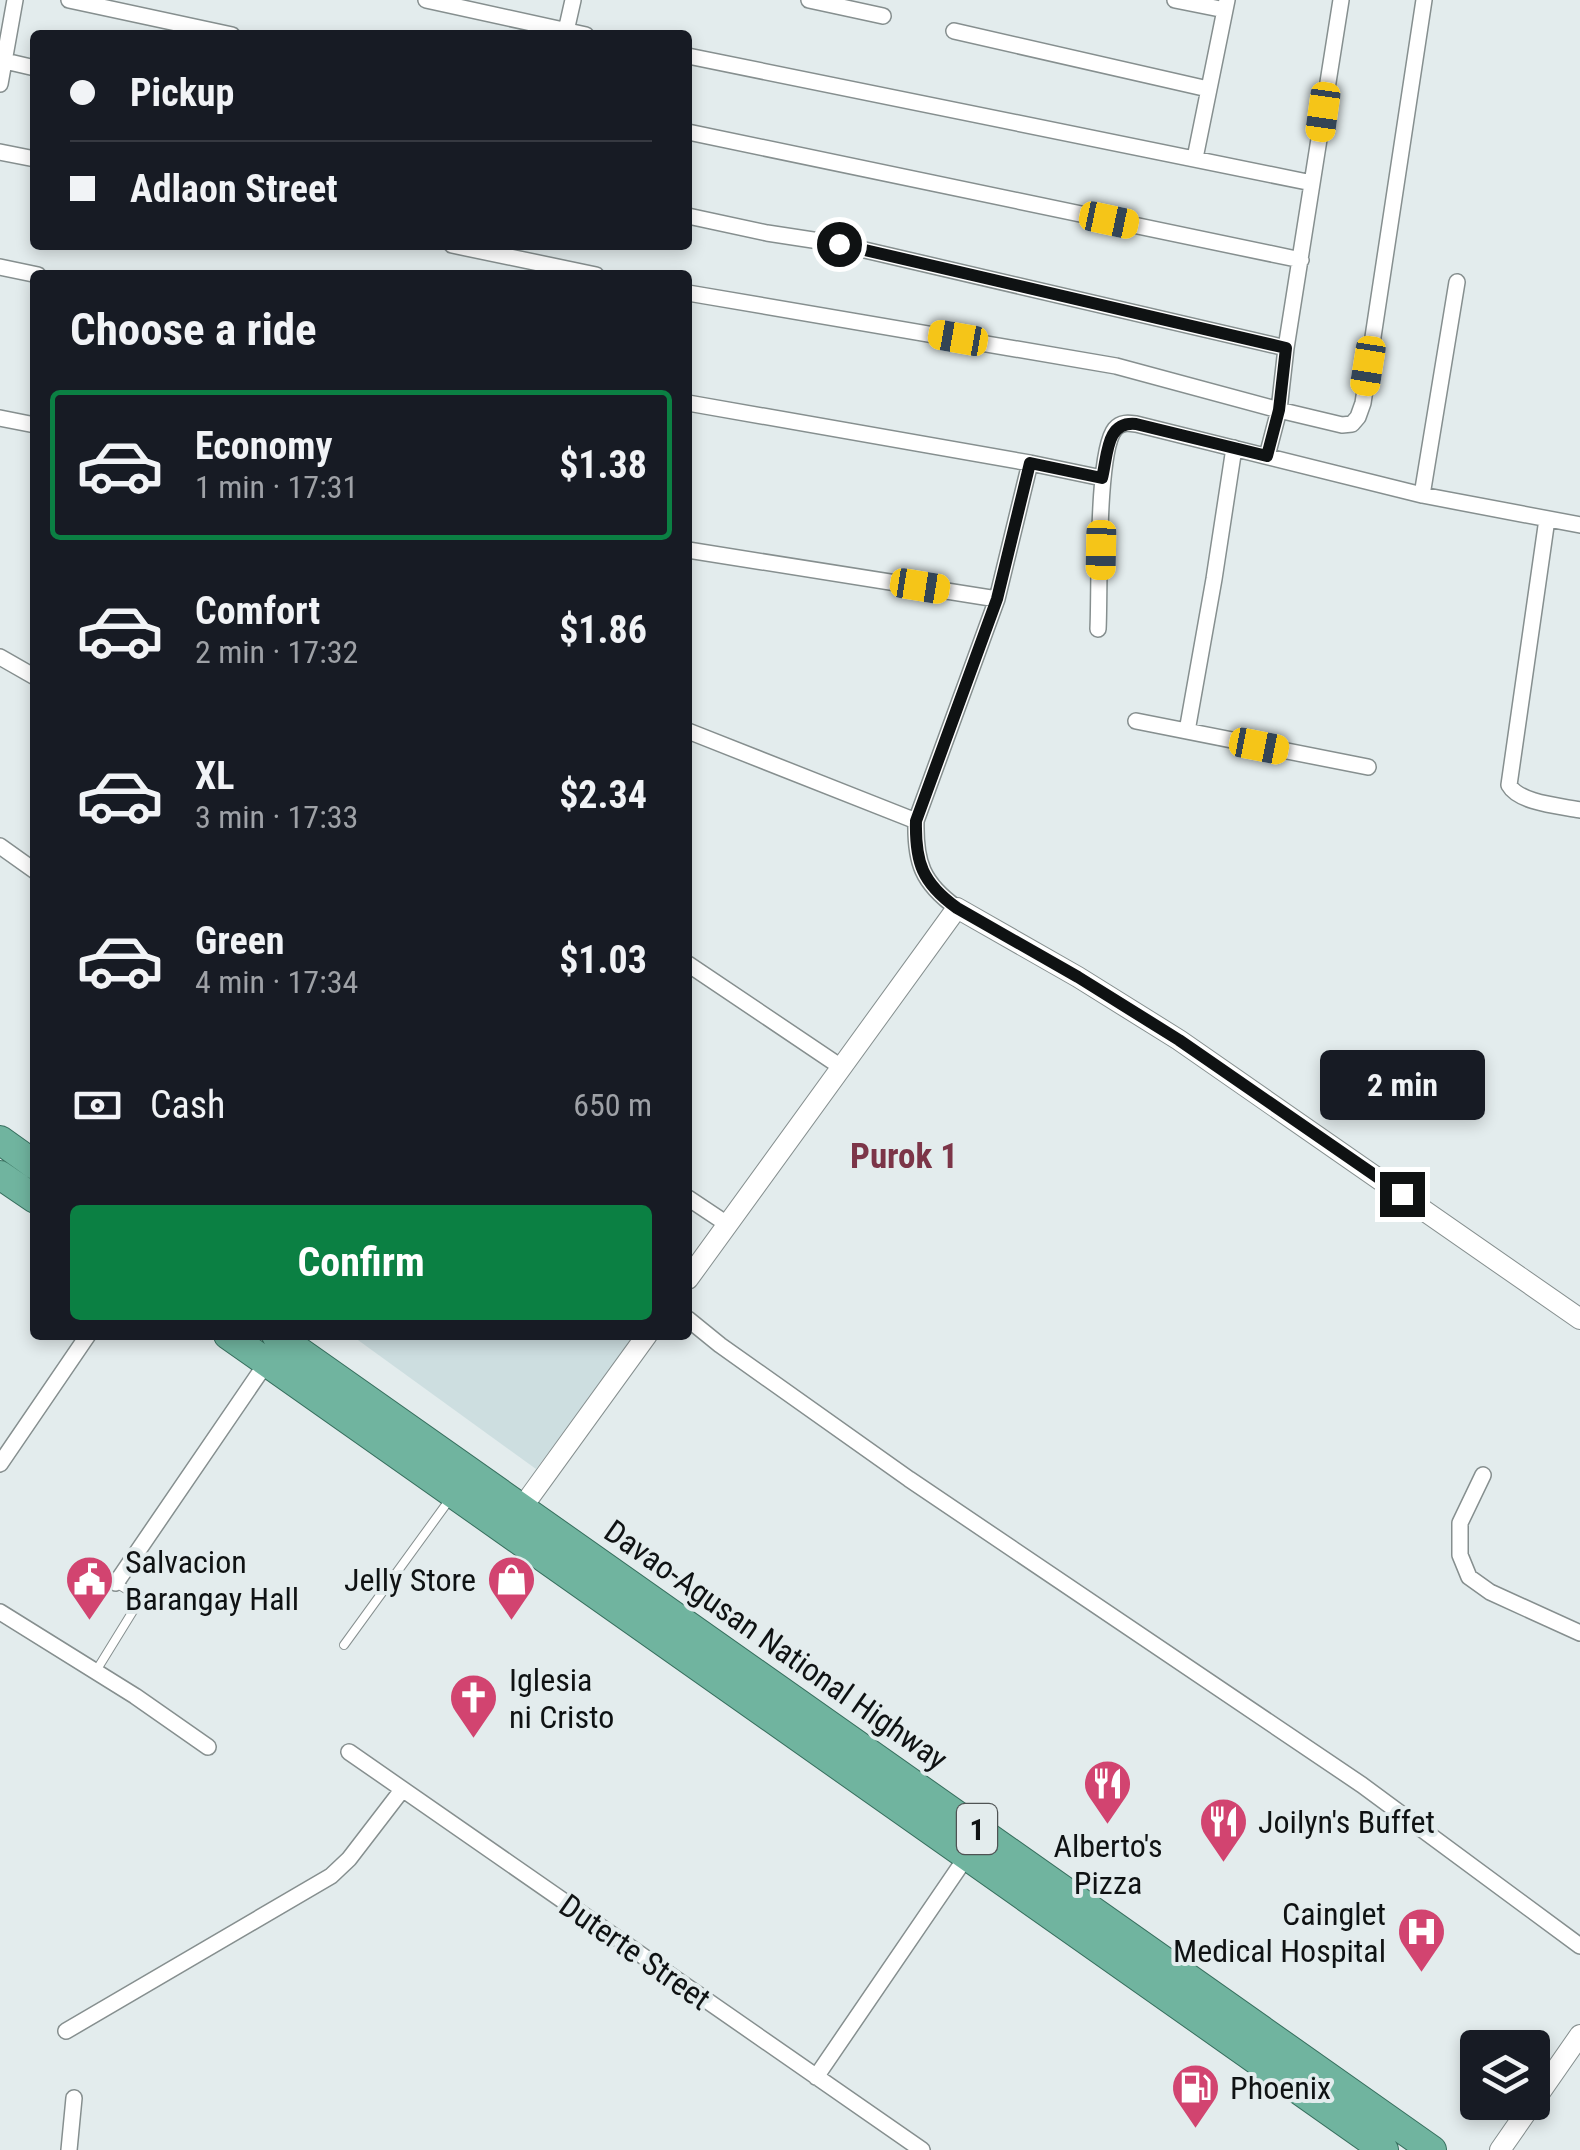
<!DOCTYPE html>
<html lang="en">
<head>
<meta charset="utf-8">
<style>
	:root { --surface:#171b24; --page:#20242c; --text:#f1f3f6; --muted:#9ea1a6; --line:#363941; --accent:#0b8043 }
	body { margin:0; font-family:"Roboto Condensed",sans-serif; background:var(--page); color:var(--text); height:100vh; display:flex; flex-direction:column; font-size:38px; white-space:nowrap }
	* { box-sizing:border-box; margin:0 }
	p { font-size:32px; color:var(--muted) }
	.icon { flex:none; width:55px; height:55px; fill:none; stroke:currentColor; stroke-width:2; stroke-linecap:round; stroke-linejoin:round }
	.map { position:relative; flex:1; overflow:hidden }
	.sheet { position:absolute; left:30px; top:270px; width:662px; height:1070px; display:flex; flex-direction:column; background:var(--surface); border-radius:10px; box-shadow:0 5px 15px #0003 }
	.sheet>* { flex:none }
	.hud { position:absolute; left:30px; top:30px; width:662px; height:220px; border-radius:10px; box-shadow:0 5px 15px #0003; display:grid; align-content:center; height:220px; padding:0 40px; background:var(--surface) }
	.tools { position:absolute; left:1460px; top:2030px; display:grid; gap:20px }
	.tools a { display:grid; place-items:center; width:90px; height:90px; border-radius:10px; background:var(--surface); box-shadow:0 5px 15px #0003; font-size:50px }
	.end { position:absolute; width:45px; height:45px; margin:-22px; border:12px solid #0f1213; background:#fff; box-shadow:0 0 0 5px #fff }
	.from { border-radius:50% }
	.bubble { position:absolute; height:70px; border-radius:10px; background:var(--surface); box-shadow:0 5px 15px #0003; font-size:32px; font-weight:700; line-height:70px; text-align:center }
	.car { position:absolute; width:30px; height:60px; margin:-30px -15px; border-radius:12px; box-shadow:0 0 8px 2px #0007; background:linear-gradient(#f5c518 24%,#345 0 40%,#f5c518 0 76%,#345 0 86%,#f5c518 0) }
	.hud b { display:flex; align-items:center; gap:35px; height:95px; font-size:38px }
	.hud b+b { border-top:2px solid var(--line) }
	.hud i { width:25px; height:25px; background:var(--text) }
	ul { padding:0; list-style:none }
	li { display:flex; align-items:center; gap:30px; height:150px; margin:0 20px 15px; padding:0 20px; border:5px solid transparent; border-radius:10px }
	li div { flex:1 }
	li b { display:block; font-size:38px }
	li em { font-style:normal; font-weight:700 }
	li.current { border-color:var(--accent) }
	li>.icon { width:90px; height:90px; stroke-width:1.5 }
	h2 { padding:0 40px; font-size:45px; line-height:120px }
	.pay { display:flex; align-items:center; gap:25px; height:110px; padding:0 40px; font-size:38px }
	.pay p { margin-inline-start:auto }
	.button { display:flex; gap:20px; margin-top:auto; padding:20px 40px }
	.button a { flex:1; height:115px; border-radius:10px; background:var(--accent); color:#fff; font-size:40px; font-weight:700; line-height:115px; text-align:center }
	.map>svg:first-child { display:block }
	.built { fill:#cddee0 }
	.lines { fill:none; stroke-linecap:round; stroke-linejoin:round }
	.service-casing { stroke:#868f8f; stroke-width:10 }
	.minor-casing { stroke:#868f8f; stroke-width:18 }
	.tertiary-casing { stroke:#868f8f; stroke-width:22 }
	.trunk-casing { stroke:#376f5e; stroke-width:30 }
	.service { stroke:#fff; stroke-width:8 }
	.minor { stroke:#fff; stroke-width:15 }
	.tertiary { stroke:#fff; stroke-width:20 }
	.trunk { stroke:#70b49f; stroke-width:28 }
	.route { stroke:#0f1213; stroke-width:12 }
	.labels { text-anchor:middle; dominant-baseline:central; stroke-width:8; stroke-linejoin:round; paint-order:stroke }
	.shield { fill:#e3eced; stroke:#4f5354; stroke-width:2.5 }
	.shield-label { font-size:30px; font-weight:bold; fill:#0f1213 }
	.poi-label { font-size:32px; fill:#0f1213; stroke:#e3eced; text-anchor:start }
	.street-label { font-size:32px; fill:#0f1213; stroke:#e3eced }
	.neighbourhood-label { font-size:35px; font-weight:bold; fill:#7c3548; stroke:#e3eced }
</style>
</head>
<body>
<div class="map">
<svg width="1580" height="2150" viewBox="0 0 1580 2150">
	<rect width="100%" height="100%" fill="#e3eced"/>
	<path class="built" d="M 351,1335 L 637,1335 L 536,1469 Z"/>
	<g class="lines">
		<defs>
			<path id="service" d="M 344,1645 L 450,1499
				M 96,1671 L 141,1598 L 116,1583"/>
			<path id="minor" d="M 69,0 L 232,35
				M 426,0 L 586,35
				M 809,0 L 883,16
				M 1175,0 L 1225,10
				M 566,31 L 573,0
				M 954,31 L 1208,89
				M 688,56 L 1312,183
				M 5,61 L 35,68
				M 0,84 L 15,0
				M 688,132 L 1301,260
				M 0,152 L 35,159
				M 1195,158 L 1227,0
				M 688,216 L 767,233 L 839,244 L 1286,348
				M 452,245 L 596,275
				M 0,267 L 38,275
				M 688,293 L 1116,366 L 1279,410 L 1342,425 L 1352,424 L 1358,417 L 1363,403 L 1424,0
				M 688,403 L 1030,463 L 1102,478
				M 0,418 L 35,425
				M 1267,456 L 1279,410 L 1286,348 L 1341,0
				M 1422,495 L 1457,282
				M 1547,519 L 1509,785 C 1519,803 1560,806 1580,810
				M 688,550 L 997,599
				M 1098,629 C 1100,592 1096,452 1115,429 C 1121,422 1128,423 1136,424 L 1422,495 L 1580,525
				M 0,657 L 35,677
				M 1136,721 L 1368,767
				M 688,731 L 916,821
				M 1187,731 L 1214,579 L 1234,448
				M 0,846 L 35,871
				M 957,908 C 922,883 915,862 916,821 L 997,599 L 1030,463
				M 688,964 L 841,1067
				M 688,1198 L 727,1224
				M 688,1319 L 720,1345 L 909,1479 L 1362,1785 L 1580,1946
				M 0,1464 L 88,1335
				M 1483,1475 L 1460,1523 L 1460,1555 L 1469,1577 L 1490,1592 L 1580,1633
				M 116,1583 L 267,1362
				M 0,1612 L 135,1696 L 208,1747
				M 349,1752 L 922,2150
				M 66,2031 L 331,1876 L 349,1859 L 402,1790
				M 816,2077 L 969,1853
				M 69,2150 L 74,2098"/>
			<path id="tertiary" d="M 688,1279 L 957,908 L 1078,977 L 1179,1040 L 1580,1319
				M 513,1520 L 647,1335
				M 1500,2150 L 1580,2035"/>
			<path id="trunk" d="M 0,1140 L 35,1165
				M 0,1175 L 35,1199
				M 228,1335 L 1384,2150
				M 276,1335 L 1432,2150"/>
		</defs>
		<use href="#service" class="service-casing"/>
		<use href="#minor" class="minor-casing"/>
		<use href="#tertiary" class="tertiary-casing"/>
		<use href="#trunk" class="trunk-casing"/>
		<use href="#service" class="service"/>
		<use href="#minor" class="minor"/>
		<use href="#tertiary" class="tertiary"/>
		<use href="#trunk" class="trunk"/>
	</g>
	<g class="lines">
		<path class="route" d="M 839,244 L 1286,348 L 1279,410 L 1267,456 L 1136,424 C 1106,421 1108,454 1102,478 L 1030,463 L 997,599 L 916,821 C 915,862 922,883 957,908 L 1078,977 L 1179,1040 L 1402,1194"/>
	</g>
	<defs>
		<symbol id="civic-pin" viewBox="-11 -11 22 30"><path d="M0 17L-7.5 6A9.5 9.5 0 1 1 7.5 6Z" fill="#d24470" stroke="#e3eced"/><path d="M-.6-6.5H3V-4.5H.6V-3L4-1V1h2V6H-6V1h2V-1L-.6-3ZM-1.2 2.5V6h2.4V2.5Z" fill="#fff"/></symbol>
		<symbol id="shop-pin" viewBox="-11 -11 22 30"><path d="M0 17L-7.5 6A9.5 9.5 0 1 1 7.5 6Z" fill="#d24470" stroke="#e3eced"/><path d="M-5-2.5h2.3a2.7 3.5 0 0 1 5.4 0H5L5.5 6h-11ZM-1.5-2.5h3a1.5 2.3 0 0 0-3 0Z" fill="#fff"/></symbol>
		<symbol id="church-pin" viewBox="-11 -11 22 30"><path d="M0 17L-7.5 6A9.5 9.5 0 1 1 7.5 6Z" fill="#d24470" stroke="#e3eced"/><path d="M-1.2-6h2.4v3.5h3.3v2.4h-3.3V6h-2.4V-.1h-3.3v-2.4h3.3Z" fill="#fff"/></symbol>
		<symbol id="restaurant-pin" viewBox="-11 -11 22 30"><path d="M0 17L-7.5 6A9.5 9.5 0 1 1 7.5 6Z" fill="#d24470" stroke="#e3eced"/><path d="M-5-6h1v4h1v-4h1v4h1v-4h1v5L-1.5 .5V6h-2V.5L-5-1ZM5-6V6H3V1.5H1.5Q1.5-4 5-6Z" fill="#fff"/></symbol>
		<symbol id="hospital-pin" viewBox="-11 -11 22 30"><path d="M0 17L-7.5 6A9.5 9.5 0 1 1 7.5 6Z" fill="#d24470" stroke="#e3eced"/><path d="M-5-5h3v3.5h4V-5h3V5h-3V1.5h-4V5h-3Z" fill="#fff"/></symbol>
		<symbol id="fuel-pin" viewBox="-11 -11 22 30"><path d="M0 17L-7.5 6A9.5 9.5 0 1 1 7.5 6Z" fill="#d24470" stroke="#e3eced"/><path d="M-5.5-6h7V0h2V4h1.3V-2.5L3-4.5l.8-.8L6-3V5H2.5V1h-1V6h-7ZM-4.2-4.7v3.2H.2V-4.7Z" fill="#fff"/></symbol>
	</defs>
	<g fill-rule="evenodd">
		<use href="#civic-pin" x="62" y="1552" width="55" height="75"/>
		<use href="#shop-pin" x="484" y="1552" width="55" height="75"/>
		<use href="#church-pin" x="446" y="1670" width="55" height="75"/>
		<use href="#restaurant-pin" x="1080" y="1756" width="55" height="75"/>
		<use href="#restaurant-pin" x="1196" y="1794" width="55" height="75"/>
		<use href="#hospital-pin" x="1394" y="1904" width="55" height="75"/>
		<use href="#fuel-pin" x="1168" y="2060" width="55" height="75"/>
	</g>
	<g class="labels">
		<rect class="shield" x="957" y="1804" width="40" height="50" rx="8"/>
		<g class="shield-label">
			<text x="977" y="1829">1</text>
		</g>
		<g class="poi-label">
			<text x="125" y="1562">Salvacion<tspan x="125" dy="37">Barangay Hall</tspan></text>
			<text x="476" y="1580" text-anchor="end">Jelly Store</text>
			<text x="509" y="1680">Iglesia<tspan x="509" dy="37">ni Cristo</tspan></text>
			<text x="1258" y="1822">Joilyn's Buffet</text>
			<text x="1108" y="1846" text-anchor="middle">Alberto's<tspan x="1108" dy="37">Pizza</tspan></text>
			<text x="1386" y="1914" text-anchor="end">Cainglet<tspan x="1386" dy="37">Medical Hospital</tspan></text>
			<text x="1230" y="2088">Phoenix</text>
		</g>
		<g class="street-label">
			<text transform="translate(776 1645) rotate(35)">Davao-Agusan National Highway</text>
			<text transform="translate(635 1952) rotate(35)">Duterte Street</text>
		</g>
		<g class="neighbourhood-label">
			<text x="904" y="1156">Purok 1</text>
		</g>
	</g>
</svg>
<div class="tools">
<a><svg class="icon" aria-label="layers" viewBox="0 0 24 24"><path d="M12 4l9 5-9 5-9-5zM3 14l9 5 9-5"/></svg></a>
</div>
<i class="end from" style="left:839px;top:244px"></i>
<i class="end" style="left:1402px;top:1194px"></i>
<div class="bubble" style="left:1320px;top:1050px;width:165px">2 min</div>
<i class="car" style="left:1323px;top:112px;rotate:188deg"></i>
<i class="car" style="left:1109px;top:220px;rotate:102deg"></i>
<i class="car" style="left:958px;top:338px;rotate:280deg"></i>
<i class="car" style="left:1368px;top:366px;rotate:189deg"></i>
<i class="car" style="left:1101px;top:550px;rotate:181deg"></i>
<i class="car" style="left:920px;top:586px;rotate:99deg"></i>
<i class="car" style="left:1259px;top:746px;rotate:101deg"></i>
<div class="hud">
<b><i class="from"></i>Pickup</b>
<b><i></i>Adlaon Street</b>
</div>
<section class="sheet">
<h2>Choose a ride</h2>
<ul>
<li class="current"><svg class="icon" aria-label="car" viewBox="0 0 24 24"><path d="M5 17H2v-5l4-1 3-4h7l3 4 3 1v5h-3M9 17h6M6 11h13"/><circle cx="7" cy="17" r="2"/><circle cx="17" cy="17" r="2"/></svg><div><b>Economy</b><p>1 min · 17:31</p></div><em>$1.38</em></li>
<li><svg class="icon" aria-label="car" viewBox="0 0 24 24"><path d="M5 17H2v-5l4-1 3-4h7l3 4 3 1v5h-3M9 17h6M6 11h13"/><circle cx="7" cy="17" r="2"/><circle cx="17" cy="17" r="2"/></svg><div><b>Comfort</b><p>2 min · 17:32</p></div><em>$1.86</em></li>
<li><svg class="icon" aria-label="car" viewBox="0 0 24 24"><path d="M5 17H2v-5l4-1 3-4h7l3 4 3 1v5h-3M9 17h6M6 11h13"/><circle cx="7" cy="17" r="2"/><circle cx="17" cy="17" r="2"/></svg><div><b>XL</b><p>3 min · 17:33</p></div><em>$2.34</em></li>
<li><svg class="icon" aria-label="car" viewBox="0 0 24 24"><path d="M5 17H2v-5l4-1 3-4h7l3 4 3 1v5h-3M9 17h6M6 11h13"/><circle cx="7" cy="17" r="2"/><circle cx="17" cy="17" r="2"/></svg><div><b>Green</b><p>4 min · 17:34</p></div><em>$1.03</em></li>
</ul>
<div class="pay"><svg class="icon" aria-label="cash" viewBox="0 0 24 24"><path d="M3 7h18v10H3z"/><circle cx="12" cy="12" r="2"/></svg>Cash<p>650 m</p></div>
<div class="button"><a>Confirm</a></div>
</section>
</div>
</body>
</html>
